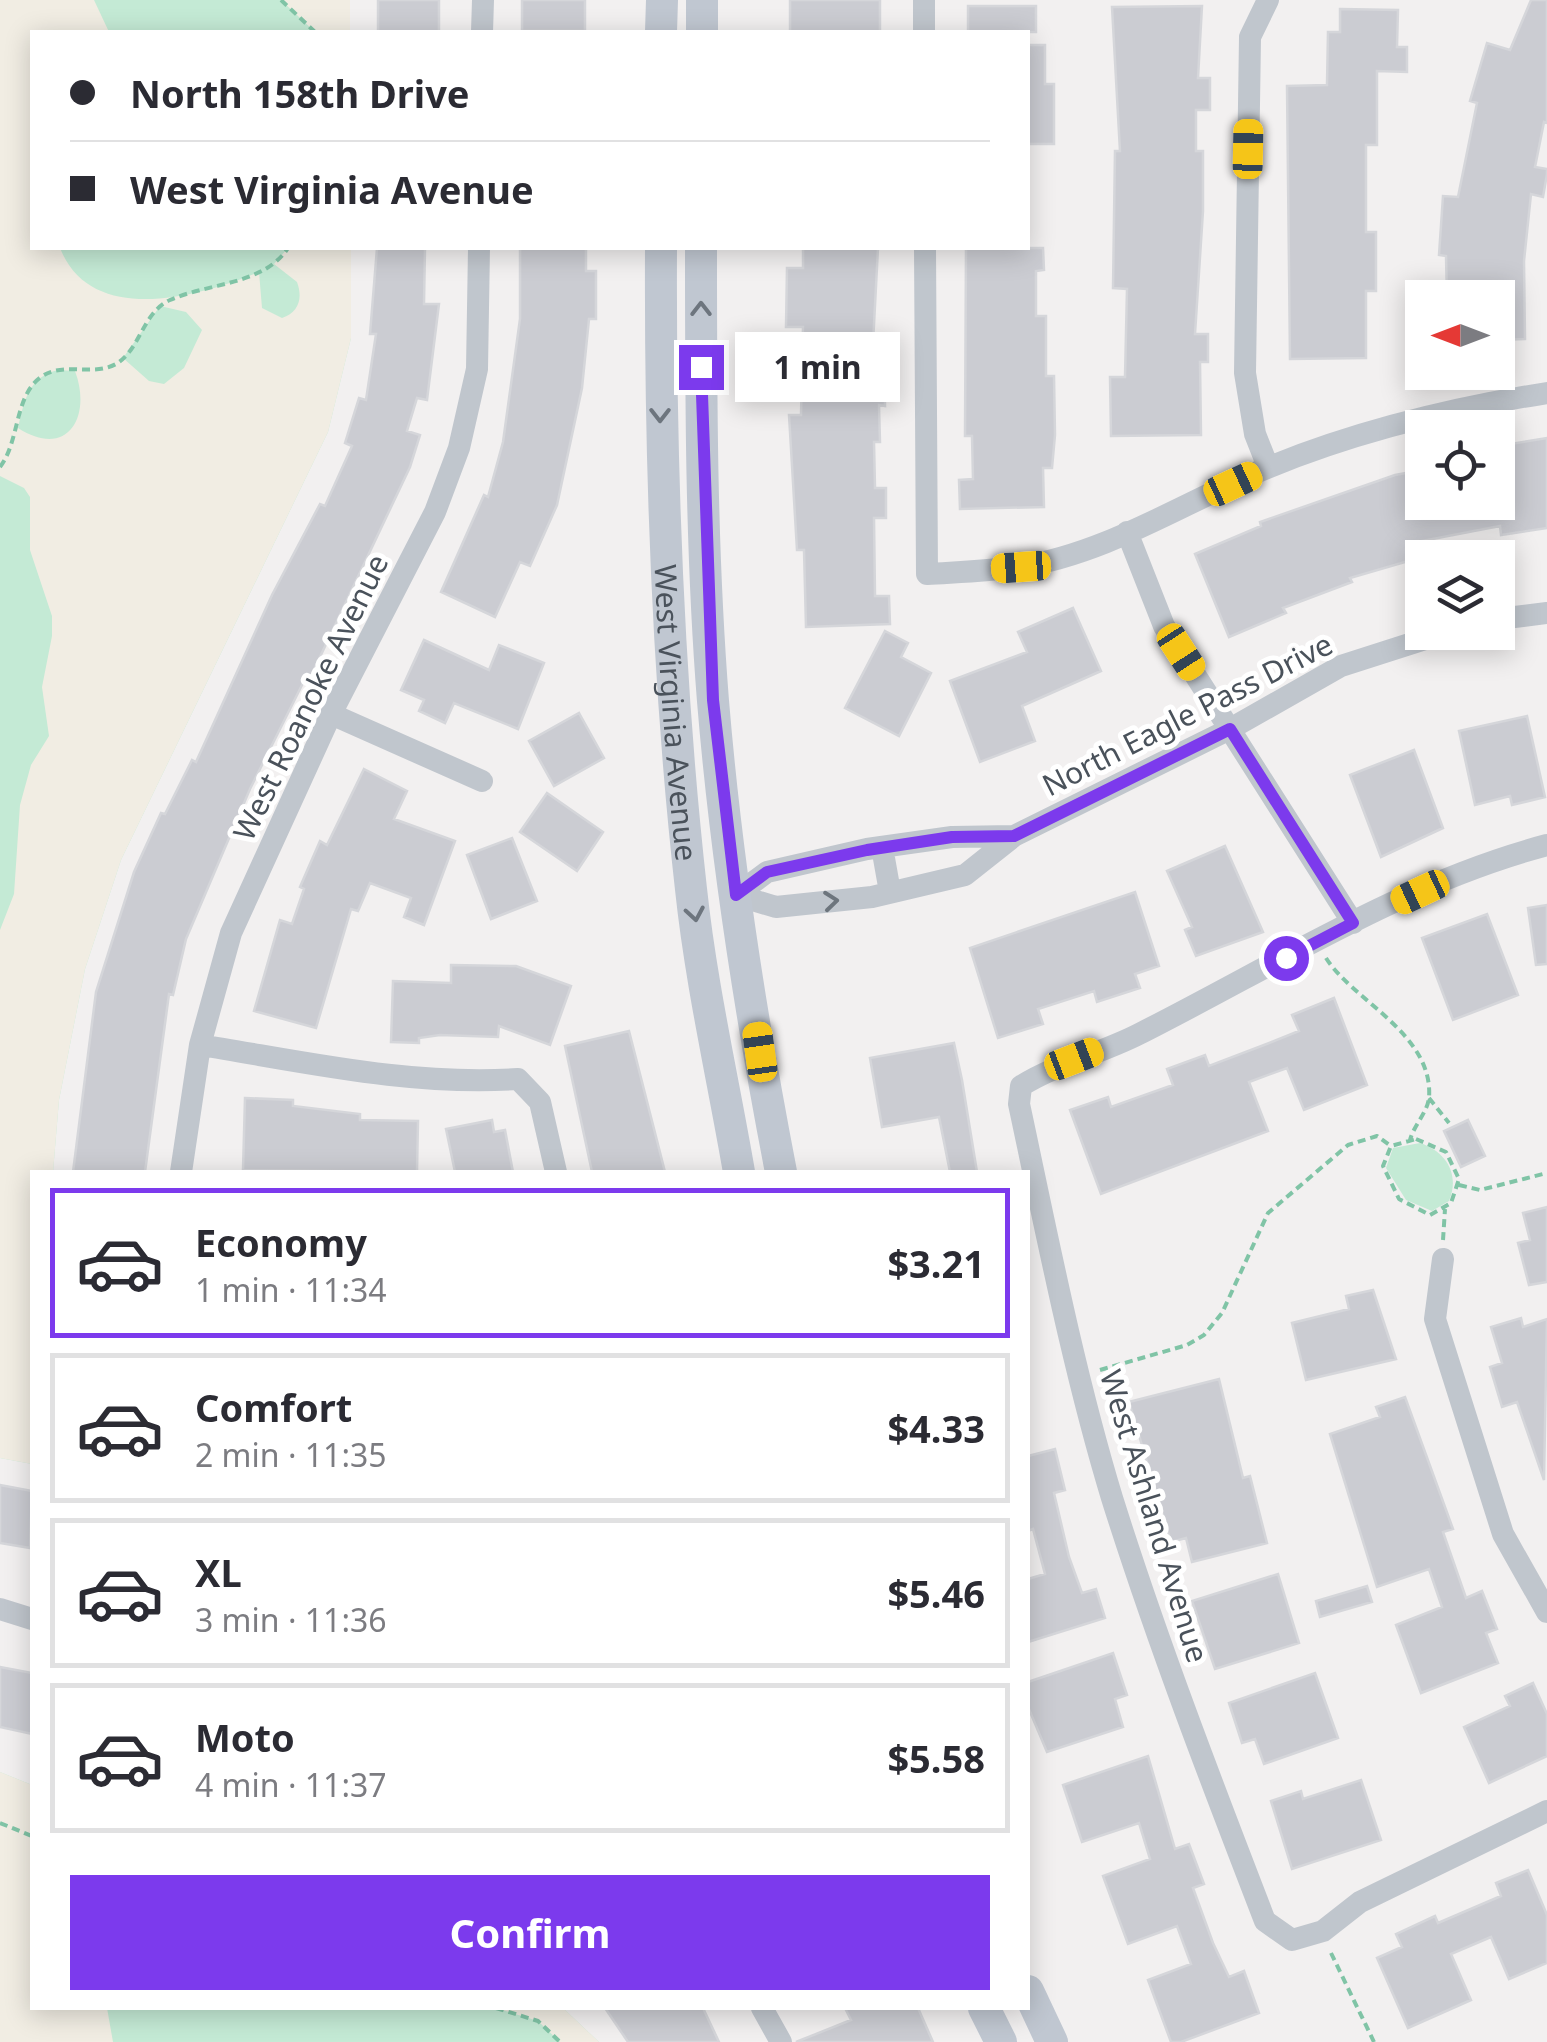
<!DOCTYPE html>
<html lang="en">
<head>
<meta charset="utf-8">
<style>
	:root { --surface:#fff; --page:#f7f7f7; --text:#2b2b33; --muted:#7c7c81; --line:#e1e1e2; --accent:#7c3aed }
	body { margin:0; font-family:"Noto Sans",sans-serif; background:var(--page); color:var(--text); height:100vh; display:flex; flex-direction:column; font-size:38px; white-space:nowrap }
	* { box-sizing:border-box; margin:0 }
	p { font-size:32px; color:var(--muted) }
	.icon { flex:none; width:55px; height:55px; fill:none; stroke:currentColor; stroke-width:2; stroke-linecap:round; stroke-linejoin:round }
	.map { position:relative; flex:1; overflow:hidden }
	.panel { position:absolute; left:30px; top:1170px; width:1000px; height:840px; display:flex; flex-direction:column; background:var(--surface); border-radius:0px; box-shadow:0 5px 25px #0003 }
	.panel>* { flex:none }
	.guide { position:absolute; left:30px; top:30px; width:1000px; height:220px; border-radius:0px; box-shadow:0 5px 25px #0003; display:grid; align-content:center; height:220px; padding:0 40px; background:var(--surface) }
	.needle { width:65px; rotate:270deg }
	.buttons { position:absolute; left:1405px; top:280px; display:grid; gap:20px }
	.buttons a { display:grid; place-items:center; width:110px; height:110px; border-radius:0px; background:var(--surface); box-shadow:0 5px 25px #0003; font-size:50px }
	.end { position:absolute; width:45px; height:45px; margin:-22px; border:12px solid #7c3aed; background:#fff; box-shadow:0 0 0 5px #fff }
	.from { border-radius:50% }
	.bubble { position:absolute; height:70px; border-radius:0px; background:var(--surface); box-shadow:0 5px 25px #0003; font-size:32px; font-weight:700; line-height:70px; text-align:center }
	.car { position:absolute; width:30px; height:60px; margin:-30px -15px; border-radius:12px; box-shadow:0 0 8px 2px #0007; background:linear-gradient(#f5c518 24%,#345 0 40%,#f5c518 0 76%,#345 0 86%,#f5c518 0) }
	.guide b { display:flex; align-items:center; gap:35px; height:95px; font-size:38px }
	.guide b+b { border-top:2px solid var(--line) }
	.guide i { width:25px; height:25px; background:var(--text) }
	ul { padding:18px 0 0; list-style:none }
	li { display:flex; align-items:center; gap:30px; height:150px; margin:0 20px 15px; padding:0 20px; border:5px solid var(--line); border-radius:0px }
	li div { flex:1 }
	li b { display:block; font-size:38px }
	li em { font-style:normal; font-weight:700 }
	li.current { border-color:var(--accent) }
	li>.icon { width:90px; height:90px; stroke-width:1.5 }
	.action { display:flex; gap:20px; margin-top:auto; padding:20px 40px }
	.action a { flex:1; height:115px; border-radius:0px; background:var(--accent); color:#fff; font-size:40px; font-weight:700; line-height:115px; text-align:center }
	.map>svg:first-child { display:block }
	.green { fill:#c4ead5 }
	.sand { fill:#f1ede3; fill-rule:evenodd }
	.building { fill:#cbccd2; stroke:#d5d6da; stroke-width:2.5 }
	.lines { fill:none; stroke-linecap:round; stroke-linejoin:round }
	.path { stroke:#80c4a6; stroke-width:4; stroke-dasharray:8 5; stroke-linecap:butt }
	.street { stroke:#c0c6cd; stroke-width:22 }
	.secondary { stroke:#c0c7d1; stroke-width:32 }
	.oneway { stroke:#6d757e }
	.oneway2 { stroke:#6d757d }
	.route { stroke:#7c3aed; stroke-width:12 }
	.labels { text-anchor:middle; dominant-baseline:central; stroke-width:10; stroke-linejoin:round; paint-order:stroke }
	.street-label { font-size:30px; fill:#4a525b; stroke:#fff }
</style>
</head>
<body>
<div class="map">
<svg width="1547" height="2042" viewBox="0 0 1547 2042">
	<rect width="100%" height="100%" fill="#f2f0f0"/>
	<path class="green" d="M 0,0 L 350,0 L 350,32 L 32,32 L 32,248 L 351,248 L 351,338 L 328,432 L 121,860 L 85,969 L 59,1100 L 53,1172 L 32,1172 L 32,1464 L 0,1458 Z
		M 1420,1143 C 1447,1152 1460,1175 1449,1201 L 1432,1211 L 1406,1200 L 1386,1168 L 1393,1148 Z
		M 0,1772 L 32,1785 L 32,2008 L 563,2008 L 599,2042 L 0,2042 Z"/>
	<path class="sand" d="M 0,0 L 94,0 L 109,32 L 32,32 L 32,248 L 60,248 C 91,327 199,297 259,272 L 262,308 L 282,318 C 299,312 303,298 297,282 L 274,264 L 288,248 L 351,248 L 351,338 L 328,432 L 121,860 L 85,969 L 59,1100 L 53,1172 L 32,1172 L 32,1464 L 0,1458 L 0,930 L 14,894 L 20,805 L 31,765 L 49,736 L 42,687 L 52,636 L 52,616 L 30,550 L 30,497 L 24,488 L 0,476 ZM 160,306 L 186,312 L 202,330 L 184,368 L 164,384 L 149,381 L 123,358 ZM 58,370 L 75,371 C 92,416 68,460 18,428 C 24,402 28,377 58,370 Z
		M 281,0 L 350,0 L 350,32 L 315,32 Z
		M 0,1772 L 32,1785 L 32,2008 L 107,2008 L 113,2042 L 0,2042 Z
		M 496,2008 L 563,2008 L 599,2042 L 560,2042 L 538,2021 Z"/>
	<path class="building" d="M 378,0 L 439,0 L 439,32 L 378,32 Z
		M 522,0 L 585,0 L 585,31 L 522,31 Z
		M 790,0 L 880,0 L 880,32 L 790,32 Z
		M 1531,0 L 1547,0 L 1547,123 L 1544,122 L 1535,167 L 1547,169 L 1547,174 L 1543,197 L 1531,194 L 1524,261 L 1525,339 L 1498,340 L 1498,298 L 1447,298 L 1446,256 L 1439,255 L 1443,196 L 1458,197 L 1477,103 L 1470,101 L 1487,43 L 1510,50 Z
		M 968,6 L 1036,6 L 1036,32 L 968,32 Z
		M 1202,6 L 1198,78 L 1210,78 L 1210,110 L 1196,110 L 1196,151 L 1203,151 L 1203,211 L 1195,334 L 1208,334 L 1208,362 L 1200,362 L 1201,435 L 1111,436 L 1110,377 L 1125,377 L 1127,289 L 1113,288 L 1115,151 L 1120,151 L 1112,7 Z
		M 1340,9 L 1398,10 L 1397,47 L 1407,47 L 1407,72 L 1377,71 L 1377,145 L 1366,145 L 1366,232 L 1376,232 L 1376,291 L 1366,291 L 1366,358 L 1290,359 L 1287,86 L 1327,85 L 1328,32 L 1340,32 Z
		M 1028,45 L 1045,45 L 1045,84 L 1054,84 L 1054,144 L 1028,144 Z
		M 377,248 L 425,248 L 424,304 L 439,304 L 427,400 L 417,398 L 407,431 L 420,435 L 410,467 L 310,678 L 306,677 L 250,789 L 186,939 L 173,995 L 169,994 L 145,1172 L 73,1172 L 96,992 L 134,872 L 161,813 L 165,814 L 192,760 L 196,762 L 272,595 L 320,504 L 325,506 L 352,446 L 345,443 L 359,398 L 366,400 L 376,334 L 370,334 Z
		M 520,248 L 586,248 L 586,271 L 596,271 L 596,319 L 589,319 L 582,388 L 557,505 L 530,566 L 520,562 L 495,617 L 441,592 L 484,495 L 488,497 L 503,442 L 520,319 Z
		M 803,248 L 878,248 L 871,382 L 885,382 L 885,406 L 879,405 L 880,442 L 874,442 L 875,488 L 886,488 L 886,518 L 874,518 L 875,596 L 889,596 L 890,624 L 806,627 L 804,550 L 797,550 L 789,415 L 801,415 L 803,327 L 786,327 L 787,268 L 803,268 Z
		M 966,248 L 1043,248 L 1044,270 L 1036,271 L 1036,316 L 1046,316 L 1046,376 L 1054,376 L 1055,435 L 1052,468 L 1043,468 L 1044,507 L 960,509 L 959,480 L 973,479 L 972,436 L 965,436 Z
		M 1547,438 L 1547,528 L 1501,535 L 1500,526 L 1422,541 L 1422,557 L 1350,578 L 1352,582 L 1283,608 L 1286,613 L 1229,637 L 1195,554 L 1261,526 L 1260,522 L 1395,475 L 1422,470 L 1422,502 L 1498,502 L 1498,446 Z
		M 1073,608 L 1101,671 L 1022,706 L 1035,741 L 980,762 L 950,681 L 1027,652 L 1018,632 Z
		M 885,631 L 908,643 L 901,657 L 931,673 L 899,736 L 845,708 Z
		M 424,640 L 489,670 L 499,645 L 544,663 L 518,729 L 454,703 L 445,723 L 419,711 L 424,700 L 401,690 Z
		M 579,713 L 604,758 L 554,786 L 529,741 Z
		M 1527,716 L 1545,797 L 1512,805 L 1510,796 L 1475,805 L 1459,731 Z
		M 1414,750 L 1443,828 L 1381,857 L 1350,775 Z
		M 364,769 L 407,791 L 394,819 L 455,841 L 424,925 L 404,917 L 411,898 L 370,883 L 358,911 L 351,909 L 316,1028 L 254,1011 L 280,920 L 292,924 L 304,889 L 300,887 L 320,841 L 327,845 Z
		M 547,793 L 603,832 L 577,871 L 520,832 Z
		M 512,838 L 537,901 L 491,919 L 467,855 Z
		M 1225,846 L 1263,932 L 1196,956 L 1185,930 L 1192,927 L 1167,871 Z
		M 1135,892 L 1159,966 L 1135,974 L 1140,988 L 1097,1002 L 1094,991 L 1038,1009 L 1043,1024 L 998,1038 L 970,948 Z
		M 1547,905 L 1547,964 L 1536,965 L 1528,908 Z
		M 1487,914 L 1518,995 L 1453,1020 L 1422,938 Z
		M 451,965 L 516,966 L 571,986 L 550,1045 L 499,1026 L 498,1037 L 440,1035 L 419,1038 L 419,1043 L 391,1042 L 393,981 L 451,983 Z
		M 1334,998 L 1367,1085 L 1304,1110 L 1287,1068 L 1249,1082 L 1268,1131 L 1101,1194 L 1070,1110 L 1108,1097 L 1111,1107 L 1173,1085 L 1167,1069 L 1205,1055 L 1209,1066 L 1264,1045 L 1299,1031 L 1292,1015 Z
		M 629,1031 L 665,1172 L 592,1172 L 565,1046 Z
		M 954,1043 L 962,1080 L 977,1172 L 950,1172 L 939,1117 L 882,1127 L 870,1058 Z
		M 245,1098 L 293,1100 L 293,1106 L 360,1114 L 360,1120 L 418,1121 L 417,1172 L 243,1170 Z
		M 492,1120 L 494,1132 L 505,1130 L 513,1172 L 455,1172 L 446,1129 Z
		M 1468,1120 L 1485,1156 L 1461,1167 L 1444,1131 Z
		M 1547,1207 L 1547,1282 L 1529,1285 L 1518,1243 L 1530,1240 L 1523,1213 Z
		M 1373,1290 L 1396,1359 L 1306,1380 L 1292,1323 L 1349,1309 L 1346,1296 Z
		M 1521,1318 L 1523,1327 L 1547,1319 L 1544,1480 L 1517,1402 L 1502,1407 L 1490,1367 L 1502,1363 L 1491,1327 Z
		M 1219,1379 L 1243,1478 L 1250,1476 L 1267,1543 L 1192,1562 L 1186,1538 L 1171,1542 L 1129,1402 Z
		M 1405,1397 L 1453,1529 L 1443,1532 L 1466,1598 L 1482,1591 L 1497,1629 L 1486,1633 L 1498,1663 L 1421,1693 L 1396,1625 L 1442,1607 L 1429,1569 L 1377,1587 L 1330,1434 L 1380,1417 L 1376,1407 Z
		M 1055,1449 L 1065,1490 L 1054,1493 L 1069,1557 L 1082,1593 L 1096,1589 L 1105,1618 L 1028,1642 L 1028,1579 L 1045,1574 L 1033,1529 L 1028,1531 L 1028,1456 Z
		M 0,1485 L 32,1491 L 30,1548 L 0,1543 Z
		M 1278,1574 L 1299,1643 L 1215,1669 L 1192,1601 Z
		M 1367,1586 L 1372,1602 L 1320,1617 L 1316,1601 Z
		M 1113,1653 L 1127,1695 L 1115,1699 L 1123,1727 L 1047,1752 L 1028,1707 L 1028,1682 Z
		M 0,1667 L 32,1673 L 32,1734 L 0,1727 Z
		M 1315,1673 L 1338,1738 L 1264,1764 L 1255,1739 L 1242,1743 L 1229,1703 Z
		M 1533,1683 L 1547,1714 L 1547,1756 L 1489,1783 L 1464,1727 L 1510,1706 L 1505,1696 Z
		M 1148,1756 L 1175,1849 L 1189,1844 L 1204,1884 L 1193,1888 L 1213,1943 L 1229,1977 L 1244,1971 L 1259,2013 L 1181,2042 L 1171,2042 L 1148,1980 L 1191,1964 L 1177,1926 L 1128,1944 L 1103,1876 L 1150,1859 L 1139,1823 L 1082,1842 L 1063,1785 Z
		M 1361,1780 L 1381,1840 L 1292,1869 L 1271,1801 L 1301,1791 L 1303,1799 Z
		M 1528,1870 L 1547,1915 L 1547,1963 L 1509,1979 L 1491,1937 L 1451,1954 L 1471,2000 L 1408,2028 L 1377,1958 L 1402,1947 L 1396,1934 L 1435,1916 L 1438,1923 L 1501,1896 L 1496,1883 Z
		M 605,2008 L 703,2008 L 719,2042 L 628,2042 Z
		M 845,2008 L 918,2008 L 933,2042 L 796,2042 L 851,2020 Z"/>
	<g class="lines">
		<path class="path" d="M 281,0 L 315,32
			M 0,467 C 20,441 14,396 41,377 C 63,361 92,377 116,364 C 141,349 142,313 170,300 C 208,283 264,285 288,248
			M 1326,958 C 1353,1001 1434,1034 1429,1098 C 1427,1113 1414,1125 1410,1140
			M 1429,1098 L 1449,1123
			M 1416,1139 L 1446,1152 L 1459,1179 L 1451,1203 L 1430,1215 L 1399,1199 L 1383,1166 L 1391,1146 Z
			M 1459,1185 L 1480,1190 L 1547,1173
			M 1443,1240 L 1445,1209
			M 1100,1370 L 1187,1345 L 1204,1335 L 1222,1313 L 1268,1213 L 1348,1145 L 1377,1136 L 1391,1146
			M 0,1823 L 32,1836
			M 1331,1953 L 1374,2042
			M 496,2008 L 538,2021 L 560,2042"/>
		<path class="street" d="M 924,0 L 924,32
			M 482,32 L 483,0
			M 925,248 L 927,574 C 958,572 989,571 1019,567 C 1107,554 1186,501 1267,468 C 1357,431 1452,408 1547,393
			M 1268,467 L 1255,434 L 1245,373 L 1250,37 L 1268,0
			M 1127,532 L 1164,626 L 1353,923
			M 1498,619 L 1547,613
			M 331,714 L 482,781
			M 1547,845 C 1403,883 1272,967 1139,1034 C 1100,1054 1058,1063 1021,1086 L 1019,1104 C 1047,1235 1073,1369 1112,1498 C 1157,1641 1211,1781 1265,1921 L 1292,1940 L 1323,1931 L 1360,1902 L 1547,1811
			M 882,847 L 890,892
			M 736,895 L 776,907 L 872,897 L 965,875 L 1014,836 L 1230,729 L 1341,666 L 1447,632
			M 736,895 L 767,872 L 867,849 L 952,837 L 1014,836
			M 200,1045 C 306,1062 410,1086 518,1079 L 540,1102 L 556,1172
			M 181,1172 L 200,1045 L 231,933 L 331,714 L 435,512 L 459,448 L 477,369 L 479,248
			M 1443,1259 L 1435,1319 L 1503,1534 L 1547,1612
			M 0,1609 L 32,1619
			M 762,2008 L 781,2042"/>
		<g class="secondary">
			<path d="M 661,32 L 662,0"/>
			<path d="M 702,32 L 702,0"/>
			<path id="s1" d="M 661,248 C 660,462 667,675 691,889 C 701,984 723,1079 739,1172"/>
			<path d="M 701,248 C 701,399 701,550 713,701 C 726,859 751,1017 781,1172"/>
			<path d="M 1028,1991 L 1052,2042"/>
			<path d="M 984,2008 L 1001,2042"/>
		</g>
	</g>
	<defs><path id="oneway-chevron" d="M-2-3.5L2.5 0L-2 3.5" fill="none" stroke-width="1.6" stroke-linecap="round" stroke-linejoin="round" transform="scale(2.5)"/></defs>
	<g class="oneway">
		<use href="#oneway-chevron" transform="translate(701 309) rotate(-90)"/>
		<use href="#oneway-chevron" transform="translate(660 415) rotate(90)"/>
		<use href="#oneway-chevron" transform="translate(695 914) rotate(80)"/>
	</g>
	<use class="oneway2" href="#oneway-chevron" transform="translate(831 901) rotate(-6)"/>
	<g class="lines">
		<path class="route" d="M 701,367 L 713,700 L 736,895 L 767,872 L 867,850 L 952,837 L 1014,836 L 1230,729 L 1353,923 L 1286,958"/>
	</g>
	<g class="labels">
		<g class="street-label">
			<text transform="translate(310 697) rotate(-64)">West Roanoke Avenue</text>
			<text stroke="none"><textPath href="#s1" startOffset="465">West Virginia Avenue</textPath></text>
			<text transform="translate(1187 714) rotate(-27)">North Eagle Pass Drive</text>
			<text transform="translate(1155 1516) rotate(73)">West Ashland Avenue</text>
		</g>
	</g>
</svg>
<div class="buttons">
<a><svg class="needle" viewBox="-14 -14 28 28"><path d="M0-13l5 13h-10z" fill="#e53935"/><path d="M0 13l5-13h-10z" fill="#7c7c81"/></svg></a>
<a><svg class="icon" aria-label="locate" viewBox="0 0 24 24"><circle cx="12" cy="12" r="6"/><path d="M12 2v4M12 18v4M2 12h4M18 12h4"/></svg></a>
<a><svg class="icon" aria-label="layers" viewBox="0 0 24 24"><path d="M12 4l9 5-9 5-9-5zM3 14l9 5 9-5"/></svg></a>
</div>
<i class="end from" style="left:1286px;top:958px"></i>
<i class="end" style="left:701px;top:367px"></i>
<div class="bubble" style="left:735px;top:332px;width:165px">1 min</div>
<i class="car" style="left:1248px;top:149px;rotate:1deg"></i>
<i class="car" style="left:1233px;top:484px;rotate:65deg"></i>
<i class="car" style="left:1021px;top:567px;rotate:266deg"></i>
<i class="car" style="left:1181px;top:652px;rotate:147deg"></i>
<i class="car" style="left:1420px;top:892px;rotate:245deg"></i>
<i class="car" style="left:760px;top:1052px;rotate:352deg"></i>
<i class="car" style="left:1074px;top:1059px;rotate:69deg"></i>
<div class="guide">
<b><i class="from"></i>North 158th Drive</b>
<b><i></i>West Virginia Avenue</b>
</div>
<section class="panel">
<ul>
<li class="current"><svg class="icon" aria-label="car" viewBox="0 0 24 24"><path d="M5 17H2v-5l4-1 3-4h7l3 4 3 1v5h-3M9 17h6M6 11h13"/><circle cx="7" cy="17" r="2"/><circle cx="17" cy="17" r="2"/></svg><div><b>Economy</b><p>1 min · 11:34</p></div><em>$3.21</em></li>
<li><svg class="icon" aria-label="car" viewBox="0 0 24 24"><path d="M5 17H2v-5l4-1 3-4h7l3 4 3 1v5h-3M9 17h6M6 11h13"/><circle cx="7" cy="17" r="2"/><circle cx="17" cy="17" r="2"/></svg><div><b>Comfort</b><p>2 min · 11:35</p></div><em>$4.33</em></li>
<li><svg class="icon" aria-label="car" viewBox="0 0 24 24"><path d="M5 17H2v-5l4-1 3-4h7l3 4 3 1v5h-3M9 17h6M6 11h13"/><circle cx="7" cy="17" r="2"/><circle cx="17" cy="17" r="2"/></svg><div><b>XL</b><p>3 min · 11:36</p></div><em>$5.46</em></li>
<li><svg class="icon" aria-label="car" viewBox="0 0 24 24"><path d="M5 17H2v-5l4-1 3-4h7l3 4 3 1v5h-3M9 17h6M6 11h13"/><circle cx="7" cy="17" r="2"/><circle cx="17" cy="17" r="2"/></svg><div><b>Moto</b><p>4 min · 11:37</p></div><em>$5.58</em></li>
</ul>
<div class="action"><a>Confirm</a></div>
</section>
</div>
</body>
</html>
